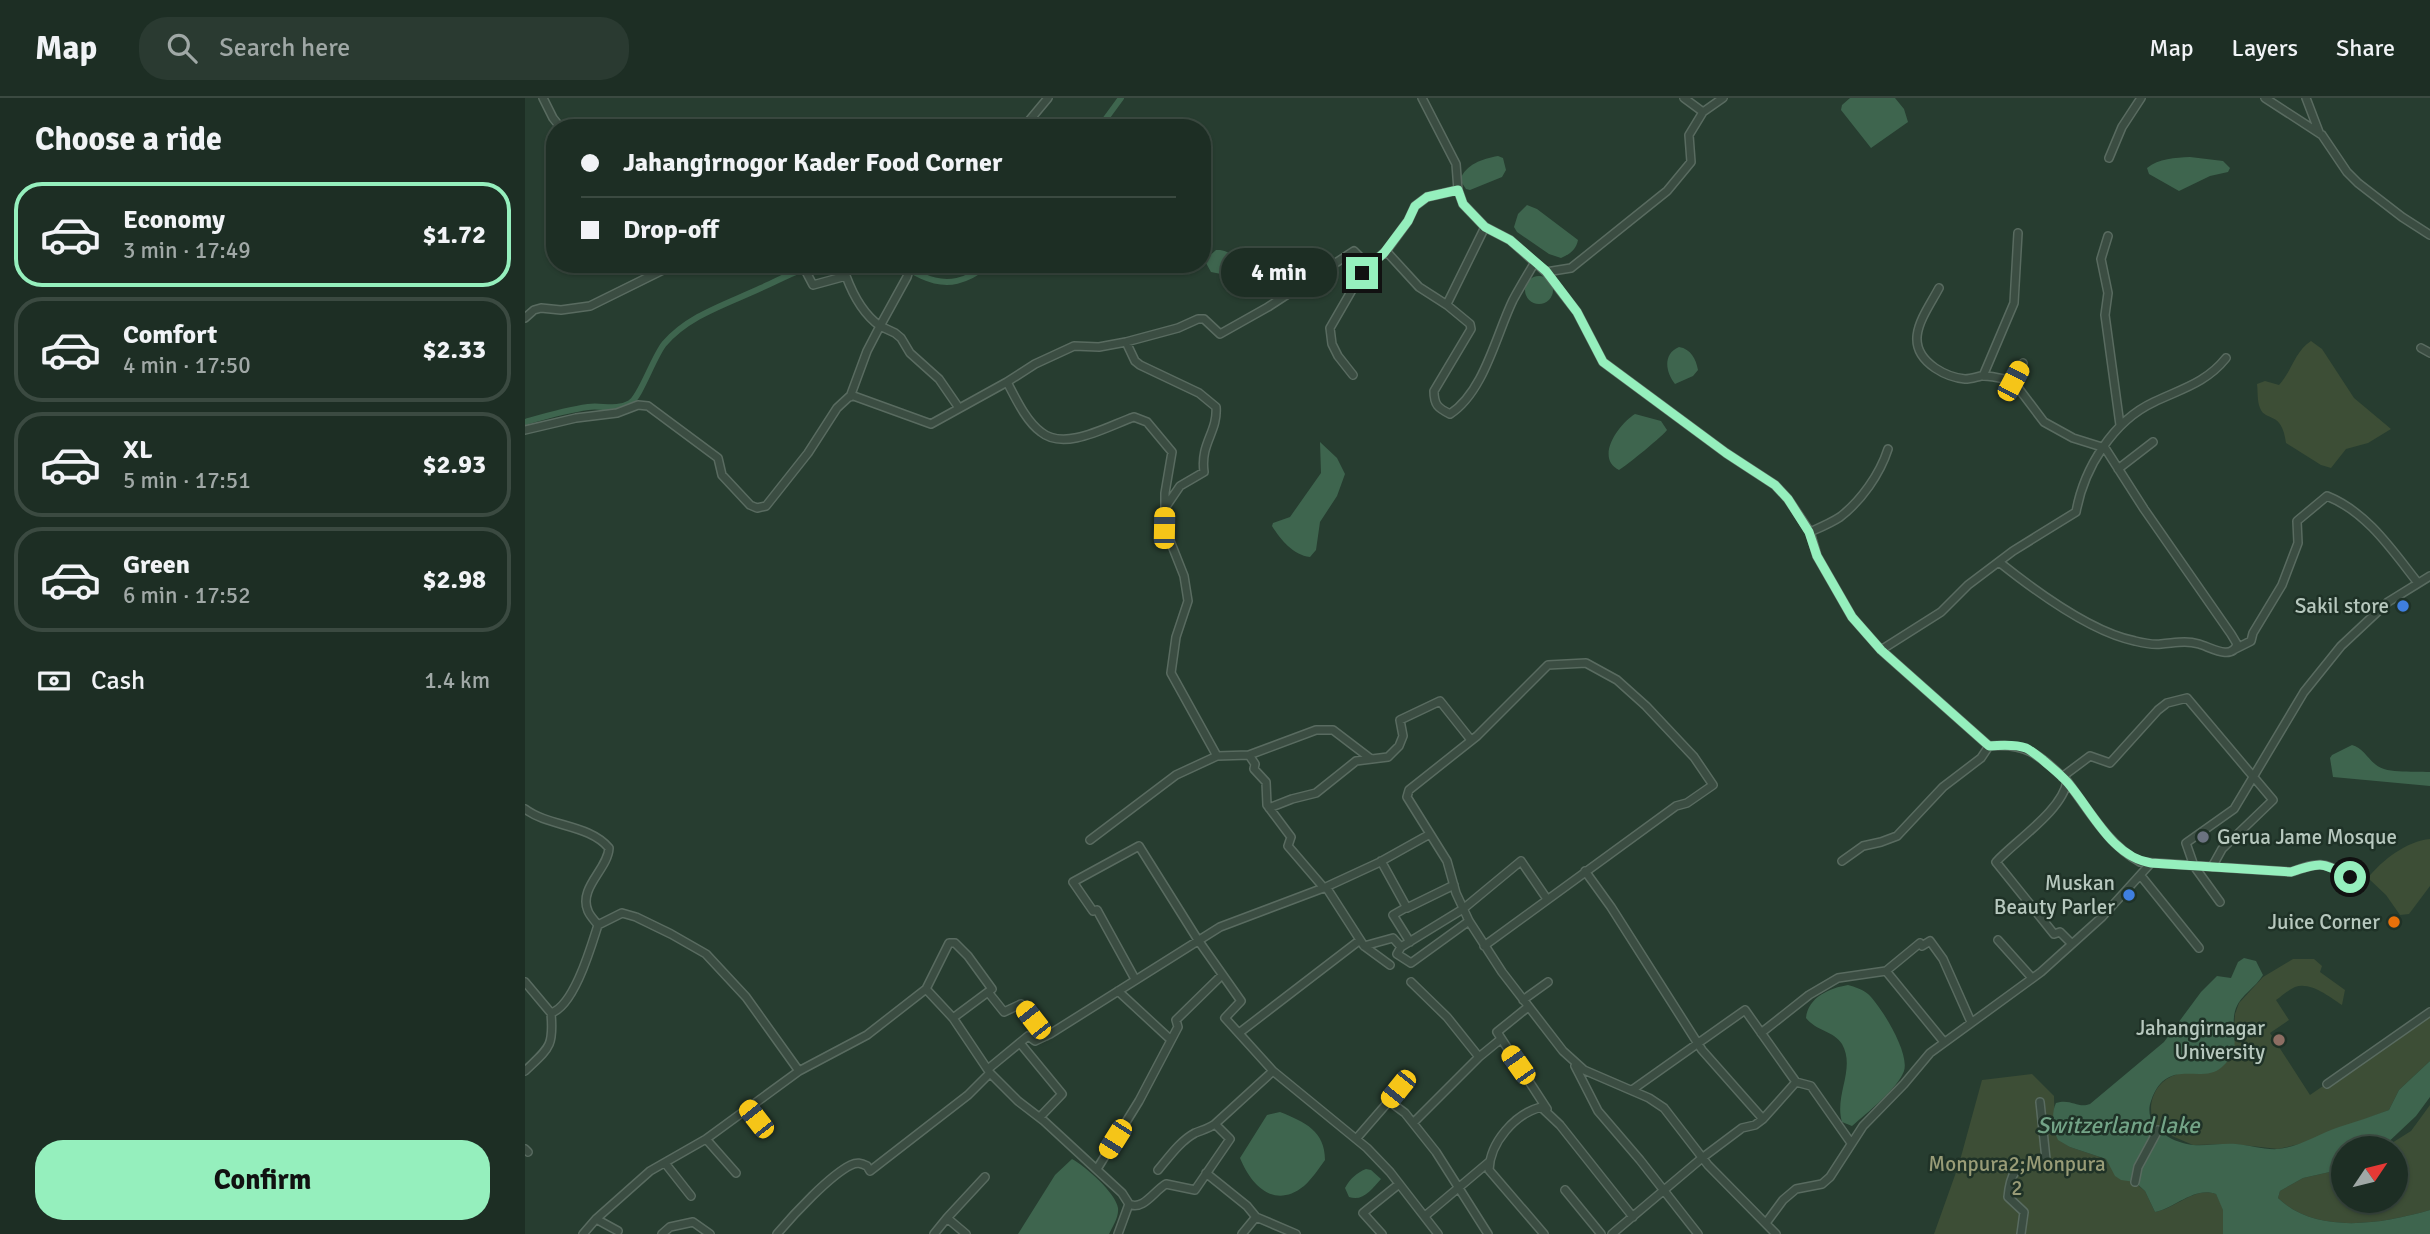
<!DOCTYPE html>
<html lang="en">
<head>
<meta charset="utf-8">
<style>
	:root { --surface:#1d2e24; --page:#2a3a31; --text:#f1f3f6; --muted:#a0a8a6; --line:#3b4a41; --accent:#95efbd }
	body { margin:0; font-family:Signika,sans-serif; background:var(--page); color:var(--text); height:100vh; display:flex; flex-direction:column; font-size:26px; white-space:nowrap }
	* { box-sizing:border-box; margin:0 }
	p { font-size:23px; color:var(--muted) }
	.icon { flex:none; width:38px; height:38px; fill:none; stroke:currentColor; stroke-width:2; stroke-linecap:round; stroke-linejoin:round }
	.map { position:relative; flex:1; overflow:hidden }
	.details { display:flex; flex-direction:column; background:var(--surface); width:525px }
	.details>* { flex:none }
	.hud { position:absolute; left:21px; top:21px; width:665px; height:154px; border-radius:28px; box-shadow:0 2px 5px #0004,0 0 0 2px var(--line); display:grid; align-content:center; height:154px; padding:0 35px; background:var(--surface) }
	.needle { width:46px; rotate:55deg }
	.controls { position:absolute; left:1806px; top:1038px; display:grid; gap:14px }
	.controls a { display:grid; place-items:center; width:77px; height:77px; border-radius:50%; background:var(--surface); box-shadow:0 2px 5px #0004,0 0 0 2px var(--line); font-size:35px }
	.end { position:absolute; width:32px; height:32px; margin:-16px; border:9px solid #95efbd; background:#111; box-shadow:0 0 0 4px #111 }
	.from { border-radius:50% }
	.bubble { position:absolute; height:49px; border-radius:24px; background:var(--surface); box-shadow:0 2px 5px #0004,0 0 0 2px var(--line); font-size:23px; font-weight:700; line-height:49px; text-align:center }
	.car { position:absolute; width:21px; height:42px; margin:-21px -10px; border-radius:9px; box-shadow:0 0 5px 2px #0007; background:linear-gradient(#f5c518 24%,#345 0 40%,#f5c518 0 76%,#345 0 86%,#f5c518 0) }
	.hud b { display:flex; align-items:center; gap:24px; height:66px; font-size:26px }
	.hud b+b { border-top:2px solid var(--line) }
	.hud i { width:18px; height:18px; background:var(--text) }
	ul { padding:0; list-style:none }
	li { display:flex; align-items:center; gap:21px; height:105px; margin:0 14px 10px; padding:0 21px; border:4px solid var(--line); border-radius:28px }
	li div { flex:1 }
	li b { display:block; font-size:26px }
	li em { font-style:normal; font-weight:700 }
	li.on { border-color:var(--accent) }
	li>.icon { width:63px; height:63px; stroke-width:1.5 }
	h2 { padding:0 35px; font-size:32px; line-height:84px }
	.pay { display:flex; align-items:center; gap:18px; height:77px; padding:0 35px; font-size:26px }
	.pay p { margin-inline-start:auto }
	.primary-button { display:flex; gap:14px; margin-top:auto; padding:14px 35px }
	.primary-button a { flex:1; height:80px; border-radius:28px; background:var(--accent); color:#111; font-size:28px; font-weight:700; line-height:80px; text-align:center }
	header { display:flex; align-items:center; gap:42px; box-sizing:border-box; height:98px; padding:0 35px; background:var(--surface); border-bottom:2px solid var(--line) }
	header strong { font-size:33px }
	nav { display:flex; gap:38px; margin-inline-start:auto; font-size:24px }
	.search { width:490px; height:63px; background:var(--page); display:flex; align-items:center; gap:18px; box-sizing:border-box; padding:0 24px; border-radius:28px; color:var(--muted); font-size:26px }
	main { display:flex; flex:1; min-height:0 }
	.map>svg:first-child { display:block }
	.green { fill:#3d4e36 }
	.water { fill:#3e654e }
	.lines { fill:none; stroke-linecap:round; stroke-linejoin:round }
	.canal { stroke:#3e654e; stroke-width:6 }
	.minor-casing { stroke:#596b60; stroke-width:10 }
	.minor { stroke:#3b4d42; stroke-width:7 }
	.route { stroke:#95efbd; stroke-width:9 }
	.shop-dot { fill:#3f7fe0; stroke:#1f3227; stroke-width:2.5 }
	.worship-dot { fill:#6b7280; stroke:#1f3227; stroke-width:2.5 }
	.food-dot { fill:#e8710a; stroke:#1f3227; stroke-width:2.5 }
	.education-dot { fill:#8d6e63; stroke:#1f3227; stroke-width:2.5 }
	.labels { text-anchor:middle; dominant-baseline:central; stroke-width:5; stroke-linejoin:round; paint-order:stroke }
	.poi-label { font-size:21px; fill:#b7c8be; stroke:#1f3227; text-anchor:end }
	.park-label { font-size:21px; fill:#999c77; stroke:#1f3227 }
	.water-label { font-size:23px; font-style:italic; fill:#73a487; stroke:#1f3227 }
</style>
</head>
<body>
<header>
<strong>Map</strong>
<div class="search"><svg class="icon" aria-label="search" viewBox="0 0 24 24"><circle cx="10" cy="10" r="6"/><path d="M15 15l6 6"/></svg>Search here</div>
<nav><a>Map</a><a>Layers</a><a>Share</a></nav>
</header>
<main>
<section class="details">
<h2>Choose a ride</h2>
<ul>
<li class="on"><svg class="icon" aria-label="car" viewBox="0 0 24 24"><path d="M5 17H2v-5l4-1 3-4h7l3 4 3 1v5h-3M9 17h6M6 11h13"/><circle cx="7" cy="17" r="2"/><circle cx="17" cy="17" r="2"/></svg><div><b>Economy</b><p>3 min · 17:49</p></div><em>$1.72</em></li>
<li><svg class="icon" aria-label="car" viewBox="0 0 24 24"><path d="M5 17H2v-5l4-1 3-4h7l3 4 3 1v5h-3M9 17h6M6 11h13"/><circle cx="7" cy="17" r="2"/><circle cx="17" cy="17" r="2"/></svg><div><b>Comfort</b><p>4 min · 17:50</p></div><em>$2.33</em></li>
<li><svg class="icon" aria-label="car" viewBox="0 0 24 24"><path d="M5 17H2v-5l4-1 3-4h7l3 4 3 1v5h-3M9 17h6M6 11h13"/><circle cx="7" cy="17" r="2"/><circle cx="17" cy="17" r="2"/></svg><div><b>XL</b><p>5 min · 17:51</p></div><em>$2.93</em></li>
<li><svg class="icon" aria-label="car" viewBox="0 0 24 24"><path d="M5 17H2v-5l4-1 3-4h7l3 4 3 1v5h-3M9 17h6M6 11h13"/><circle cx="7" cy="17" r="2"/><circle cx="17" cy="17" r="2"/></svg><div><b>Green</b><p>6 min · 17:52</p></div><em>$2.98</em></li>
</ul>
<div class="pay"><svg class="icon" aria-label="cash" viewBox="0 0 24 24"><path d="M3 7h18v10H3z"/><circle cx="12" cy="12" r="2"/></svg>Cash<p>1.4 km</p></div>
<div class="primary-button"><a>Confirm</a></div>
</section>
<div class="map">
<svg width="1905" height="1136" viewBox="0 0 1905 1136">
	<rect width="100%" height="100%" fill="#273d30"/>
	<path class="green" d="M 1786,243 L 1797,251 L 1829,300 L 1866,331 L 1843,345 L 1821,351 L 1806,370 L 1796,367 L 1761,345 C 1757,312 1740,324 1735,310 C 1732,303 1733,293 1732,286 L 1740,283 L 1754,287 C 1767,273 1770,253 1786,243 Z
		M 1905,741 L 1905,788 L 1884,816 L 1875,817 L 1861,797 L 1843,780 C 1857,762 1882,743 1905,741 Z
		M 1768,861 L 1789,861 L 1797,868 L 1795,874 L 1820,892 L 1817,907 C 1805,899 1785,883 1770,889 C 1763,892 1757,898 1751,902 L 1764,922 L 1745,935 L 1785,997 L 1905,914 L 1905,963 L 1874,992 L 1864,1012 L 1779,1045 L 1753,1051 L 1708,1046 L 1668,1047 L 1633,1032 C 1619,1013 1627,985 1650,977 C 1658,973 1669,975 1678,976 L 1709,929 L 1710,916 L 1714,905 L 1738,879 Z
		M 1507,976 L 1529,998 L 1530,1033 L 1545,1049 L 1581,1061 L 1620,1093 L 1630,1114 C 1650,1111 1670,1088 1691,1096 L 1699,1112 L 1698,1136 L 1409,1136 L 1434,1066 L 1457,982 Z
		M 1905,1007 L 1905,1112 C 1854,1127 1790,1136 1753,1100 L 1755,1093 L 1778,1080 L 1818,1071 L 1818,1102 L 1871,1102 L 1871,1050 L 1859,1050 L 1886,1033 Z"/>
	<path class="water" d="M 1325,0 L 1370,0 L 1379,11 L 1383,24 L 1346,50 L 1316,12 L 1317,7 Z
		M 973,58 L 978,60 L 981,72 L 977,79 L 945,92 L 941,91 L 935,82 C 941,66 957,61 973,58 Z
		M 1665,59 L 1698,63 L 1705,70 L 1703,74 L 1685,78 L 1654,93 L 1624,76 L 1622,70 C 1634,60 1650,60 1665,59 Z
		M 1002,107 L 1012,111 L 1053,142 C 1051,152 1045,156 1036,160 L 1024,156 L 992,134 L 989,129 L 993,116 Z
		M 691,152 C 711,151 713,169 696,176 L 686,174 L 681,165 L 682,160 Z
		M1000 192a14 14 0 1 1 28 0a14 14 0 1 1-28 0Z
		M 1154,249 C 1166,251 1171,261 1173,272 L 1168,278 L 1150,286 C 1141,275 1137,256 1154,249 Z
		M 1110,316 L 1136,323 L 1142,332 C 1140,336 1100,369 1094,372 C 1069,359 1095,325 1110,316 Z
		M 795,344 L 812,360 L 820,376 L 812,398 L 795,424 L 791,452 L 785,459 C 768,457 756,442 747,428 L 748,425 L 765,419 L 796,375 Z
		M 1827,647 C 1840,650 1845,667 1859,671 C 1872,675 1891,673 1905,674 L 1905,688 L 1808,679 L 1805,660 L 1807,657 Z
		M 1719,860 L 1731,863 L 1738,877 C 1731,889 1716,897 1711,910 C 1703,933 1720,949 1697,969 C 1676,988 1642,957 1626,1003 C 1617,1028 1647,1045 1668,1047 C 1682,1048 1697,1045 1711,1046 C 1724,1047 1740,1052 1753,1051 C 1775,1049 1793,1036 1814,1029 C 1831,1024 1847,1018 1864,1012 L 1874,992 L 1905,963 L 1905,999 L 1891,1018 L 1857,1050 L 1818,1050 L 1818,1071 L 1778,1080 L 1755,1093 L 1753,1100 C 1790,1136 1854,1127 1905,1112 L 1905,1136 L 1698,1136 L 1698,1112 L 1691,1096 C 1670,1088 1650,1110 1630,1114 L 1620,1093 L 1610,1084 L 1596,1082 L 1590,1078 L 1581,1061 L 1545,1049 L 1533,1042 C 1528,1032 1526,1015 1531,1005 C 1546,1000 1553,1011 1565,1006 L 1639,944 L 1676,894 L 1692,878 L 1706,880 L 1713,864 Z
		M 1323,887 C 1330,889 1337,891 1343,896 C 1356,908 1385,955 1379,973 C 1373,990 1342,1015 1327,1028 L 1317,1024 C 1309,997 1331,971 1317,946 C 1309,933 1291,933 1281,920 C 1283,899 1305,890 1323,887 Z
		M 755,1014 C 780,1024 800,1033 800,1062 C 794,1070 787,1081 779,1088 C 749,1112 726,1087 715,1060 L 742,1017 Z
		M 547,1061 C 560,1068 591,1095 593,1110 C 594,1119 588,1128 584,1136 L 493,1136 L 530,1077 Z
		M 841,1071 L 846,1072 L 856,1081 C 847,1091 838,1104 824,1099 L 820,1090 C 825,1081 831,1075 841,1071 Z"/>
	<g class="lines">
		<path class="canal" d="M 574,30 L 596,0
			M 371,166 C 381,169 388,174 397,178 C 423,190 442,183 464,166
			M 0,324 C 21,318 41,312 63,309 C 77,307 91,313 105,305 C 115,300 128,260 139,246 C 164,217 202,206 236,190 C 255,182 274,170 295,166"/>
		<defs>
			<path id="minor" d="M 18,0 L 28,20 L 36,30
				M 897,0 L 931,66 L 933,92 L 938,106 L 960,129 L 985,142 L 1021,174 L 1052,214 L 1078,264 L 1201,355 L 1250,387 L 1263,401 L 1285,434 L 1292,458 L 1327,519 L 1356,552 L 1464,648 L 1456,660 L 1418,689 L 1372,738 L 1356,744 L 1338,748 L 1317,763
				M 1159,0 L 1178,14
				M 1740,0 L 1797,37 L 1822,74 L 1833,85 L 1877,119 L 1905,137
				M 1781,0 L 1794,34
				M 498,30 L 523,0
				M 1584,60 L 1597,29 L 1616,0
				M 1583,138 L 1576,161 L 1583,195 L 1580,217 L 1595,327
				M 861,153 L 894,189 L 922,207 L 945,226 L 946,231 L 909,293 C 909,307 913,310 925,316 C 959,294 971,237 988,202 C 995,189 1003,176 1010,164
				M 277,166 L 288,187 L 321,178 C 328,197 338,216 355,228 L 342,253 L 325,299
				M 386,166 L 382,179 L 355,228 L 370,235 L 376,240 L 385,255 L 414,281 L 434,310
				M 1021,174 L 1046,170 L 1142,93 L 1166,64 L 1164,37 L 1178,14 L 1198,0
				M 1414,190 C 1399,218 1375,246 1410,270 C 1419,276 1429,280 1440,281 C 1446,281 1451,279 1456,278 C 1466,277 1478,281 1488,283
				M 922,206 L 960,129
				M 0,220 L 9,212 L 16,210 L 36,212 L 65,208 L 150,166
				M 601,244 L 610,263 L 615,267 L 674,295 L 691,309 C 693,334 675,345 679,374 L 655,388 L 640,410
				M 1896,250 L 1905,255
				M 828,277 L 813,258 L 807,246 L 805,230 L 842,166
				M 1458,278 L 1489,205 L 1493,135
				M 0,332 L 51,320 L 92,315 L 113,307 L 123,308 L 193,360 L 197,377 L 225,407 L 232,410 L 241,408 L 283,355 L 312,310 L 326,297 L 406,326 L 482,284
				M 1593,371 L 1628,344
				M 1285,434 C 1294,430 1306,425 1315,419 C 1336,403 1355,376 1363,351
				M 1474,464 C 1509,492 1565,534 1610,543 C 1618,545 1628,547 1636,546 C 1650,545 1660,542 1674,546 C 1685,549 1707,563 1712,546 L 1706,536 L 1619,411 L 1580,350 L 1548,340 L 1519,324 L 1488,283 L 1498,265
				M 1710,551 L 1726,543 L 1728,535 L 1757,487 L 1773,445 L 1772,423 L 1802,398 C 1842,414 1867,452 1893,485
				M 1356,552 L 1416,514 L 1443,487 L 1488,453 L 1551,414 C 1559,370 1588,323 1629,304 C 1656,291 1681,285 1701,260
				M 1464,648 C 1502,644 1515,658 1542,683 C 1538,712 1490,743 1471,764 L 1529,836 L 1535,834 L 1546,845
				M 724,657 L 791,632 L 808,632 L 846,661
				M 1537,679 L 1565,658 L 1585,665 L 1633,612 L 1642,605 L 1662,600 L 1748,702 L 1697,751 L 1687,769
				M 1542,683 C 1563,711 1584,748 1615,764 L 1766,774 C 1797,763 1797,764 1825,779
				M 744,710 L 767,701 L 791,695 L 831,663 L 863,659 L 874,648 L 878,638 L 875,622 L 915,603 L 946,642
				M 0,711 C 24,729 64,726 84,750 C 83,771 53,790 63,813 C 65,818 70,823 73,827
				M 565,742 L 651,677 L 692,658
				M 856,763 L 882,810 L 929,787
				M 1060,773 L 1086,809 L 1177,952 L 1238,1021 L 1230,1027 L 1217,1030 L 1177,1060 L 1087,1136
				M 1616,778 L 1674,850
				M 801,789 L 839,848 L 868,840 L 876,849 L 938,811 L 996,763 L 1022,801
				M 799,790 L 763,748 L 766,739 L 742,707 L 741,684 L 729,671 L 730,666 L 724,657 L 692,658 L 646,575 L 651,539 L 663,503 L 659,478 L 640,430 L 640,395 L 647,354 L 622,324 L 609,319 C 585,327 540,354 516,334 C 501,323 491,301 482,284 L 510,266 L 549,248 L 574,249 L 601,244 L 653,230 L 673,221 L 679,221 L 695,236 L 743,209 L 829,153 L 844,168 L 861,153 L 883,123 L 890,108 L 902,99 L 933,92
				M 1695,804 L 1669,768 L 1661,745 L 1709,711 L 1779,594 L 1816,548 L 1863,504 L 1905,478
				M 882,809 L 868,817 L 885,844
				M 1473,842 L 1507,880
				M 839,848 L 865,867
				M 959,848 L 1151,708 L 1162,705 L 1188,687 L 1169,659 L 1121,608 L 1092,582 L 1061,565 L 1023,567 L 952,638 L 884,692 L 882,699 L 922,763 L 931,795 L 944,823 L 977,874 L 1038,953 L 1059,972 L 1124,1000 L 1139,1010 L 1183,1067 L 1251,1136
				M 876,849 L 872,856 L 886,865 L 944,823
				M 1361,873 L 1395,845 L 1397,848 L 1405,843 L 1418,861 L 1446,924
				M 0,884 L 26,915 C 49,908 66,849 73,827 L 97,815 L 111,819 L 146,836 L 181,856 L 221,899 L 274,973
				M 886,884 L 922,919 L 954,959
				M 401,891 L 424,845 L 430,845 L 443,858 L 467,891 L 428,920
				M 593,893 L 646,942
				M 463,894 L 479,914 L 496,906 L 521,938
				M 998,902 L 1023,884
				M 1003,909 L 972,934 L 1022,1011
				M 714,935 L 835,842
				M 1236,935 L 1284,897 L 1313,880 L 1361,873 L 1419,944
				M 495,945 L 537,996 L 515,1019
				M 1050,968 L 1073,1013 L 1115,1062 L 1173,1136
				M 463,971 L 503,938 L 510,943 L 525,936 L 695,829 L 801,789 L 853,765 L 905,736
				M 0,973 C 24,950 29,949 26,915
				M 748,973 L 842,1050 L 865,1074 L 913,1136
				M 1802,986 L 1905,914
				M 1107,992 L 1220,912 L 1271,984
				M 864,1003 L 883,980
				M 222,1010 L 239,1033
				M 1238,1021 L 1271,984 L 1286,988 L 1326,1045
				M 888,1025 L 954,959 L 976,941
				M 181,1041 L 211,1075
				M 831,1041 L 864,1003 L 880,1015 L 911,1054 L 963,1136
				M 0,1051 L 3,1054
				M 140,1065 L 166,1098
				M 572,1071 L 614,1003 L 653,929 L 651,922 L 697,877
				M 633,1072 C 644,1059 655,1043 670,1035 C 677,1032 683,1031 690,1026
				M 681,1075 L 722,1108 L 731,1119
				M 1610,1084 L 1613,1069 L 1633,1032
				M 1040,1092 L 1076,1136
				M 604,1106 C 618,1113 629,1093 641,1086 L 670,1092 L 705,1041 L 690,1026 L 748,973 L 700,920 L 716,903 L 673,842 L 614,748 L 548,784 L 568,813 L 572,812 L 610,881
				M 900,1118 L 964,1064
				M 422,1120 L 460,1079
				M 71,1121 L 93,1133
				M 1241,1125 L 1258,1102 L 1271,1091 L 1297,1086 L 1305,1079 L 1338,1028 L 1379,986 L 1405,955 L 1516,874 L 1577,819 L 1626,765
				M 58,1136 L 71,1121 L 125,1073 L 181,1041 L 274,973 L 342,937 L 401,891 L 428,920 L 465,975 L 493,1003 L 519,1023 L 597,1095 L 604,1106 L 593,1136
				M 137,1136 L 145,1129 L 168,1124 L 185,1136
				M 252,1136 C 268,1117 305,1077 326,1067 C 332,1064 336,1065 342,1068 L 345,1073 L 443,997 L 465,975
				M 409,1136 L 422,1120 L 441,1136
				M 717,1136 L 731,1119 L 771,1136
				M 857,1136 L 838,1115 L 874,1086
				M 1019,1136 L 964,1072 C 965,1044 990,1016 1016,1009 L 1035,1027 L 1108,1119
				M 1496,1136 L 1499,1114 L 1483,1099 C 1487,1059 1498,1077 1521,1061 L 1515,1004"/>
		</defs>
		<use href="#minor" class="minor-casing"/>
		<use href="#minor" class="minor"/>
	</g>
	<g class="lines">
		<path class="route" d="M 837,175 L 842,166 L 844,168 L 859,155 L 883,123 L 890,108 L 902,99 L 933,92 L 938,106 L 960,129 L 985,142 L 1021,173 L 1052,214 L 1078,264 L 1201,355 L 1250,387 L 1263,401 L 1284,434 L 1292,458 L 1327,519 L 1356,552 L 1464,648 C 1476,647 1490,646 1501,650 C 1507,653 1514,659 1519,663 C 1527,670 1536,677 1543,685 C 1567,713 1587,759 1626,765 L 1766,774 C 1798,763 1797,765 1825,779"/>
	</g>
	<g class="shop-dot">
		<circle cx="1878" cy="508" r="7"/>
		<circle cx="1604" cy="797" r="7"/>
	</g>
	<circle class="worship-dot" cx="1678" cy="739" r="7"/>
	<circle class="food-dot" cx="1869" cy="824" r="7"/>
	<circle class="education-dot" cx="1754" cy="942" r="7"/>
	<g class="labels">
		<g class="poi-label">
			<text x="1864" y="508">Sakil store</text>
			<text x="1692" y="739" text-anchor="start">Gerua Jame Mosque</text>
			<text x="1590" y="785">Muskan<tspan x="1590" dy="24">Beauty Parler</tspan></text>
			<text x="1855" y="824">Juice Corner</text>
			<text x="1740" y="930">Jahangirnagar<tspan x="1740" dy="24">University</tspan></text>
		</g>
		<g class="park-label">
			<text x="1492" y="1066">Monpura2;Monpura<tspan x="1492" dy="24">2</tspan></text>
		</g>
		<g class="water-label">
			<text x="1593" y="1027">Switzerland lake</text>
		</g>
	</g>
</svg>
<div class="controls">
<a><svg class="needle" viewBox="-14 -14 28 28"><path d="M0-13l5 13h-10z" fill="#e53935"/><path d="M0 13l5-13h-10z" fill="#a0a8a6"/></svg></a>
</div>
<i class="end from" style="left:1825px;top:779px"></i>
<i class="end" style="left:837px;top:175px"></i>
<div class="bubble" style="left:696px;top:150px;width:116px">4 min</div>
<i class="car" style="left:1488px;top:283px;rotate:28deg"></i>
<i class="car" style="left:639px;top:430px;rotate:1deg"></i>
<i class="car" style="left:508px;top:922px;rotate:322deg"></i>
<i class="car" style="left:993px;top:967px;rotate:325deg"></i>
<i class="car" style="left:873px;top:991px;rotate:219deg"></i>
<i class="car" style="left:231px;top:1021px;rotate:322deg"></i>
<i class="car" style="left:590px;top:1041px;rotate:212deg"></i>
<div class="hud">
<b><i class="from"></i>Jahangirnogor Kader Food Corner</b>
<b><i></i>Drop-off</b>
</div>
</div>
</main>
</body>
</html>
